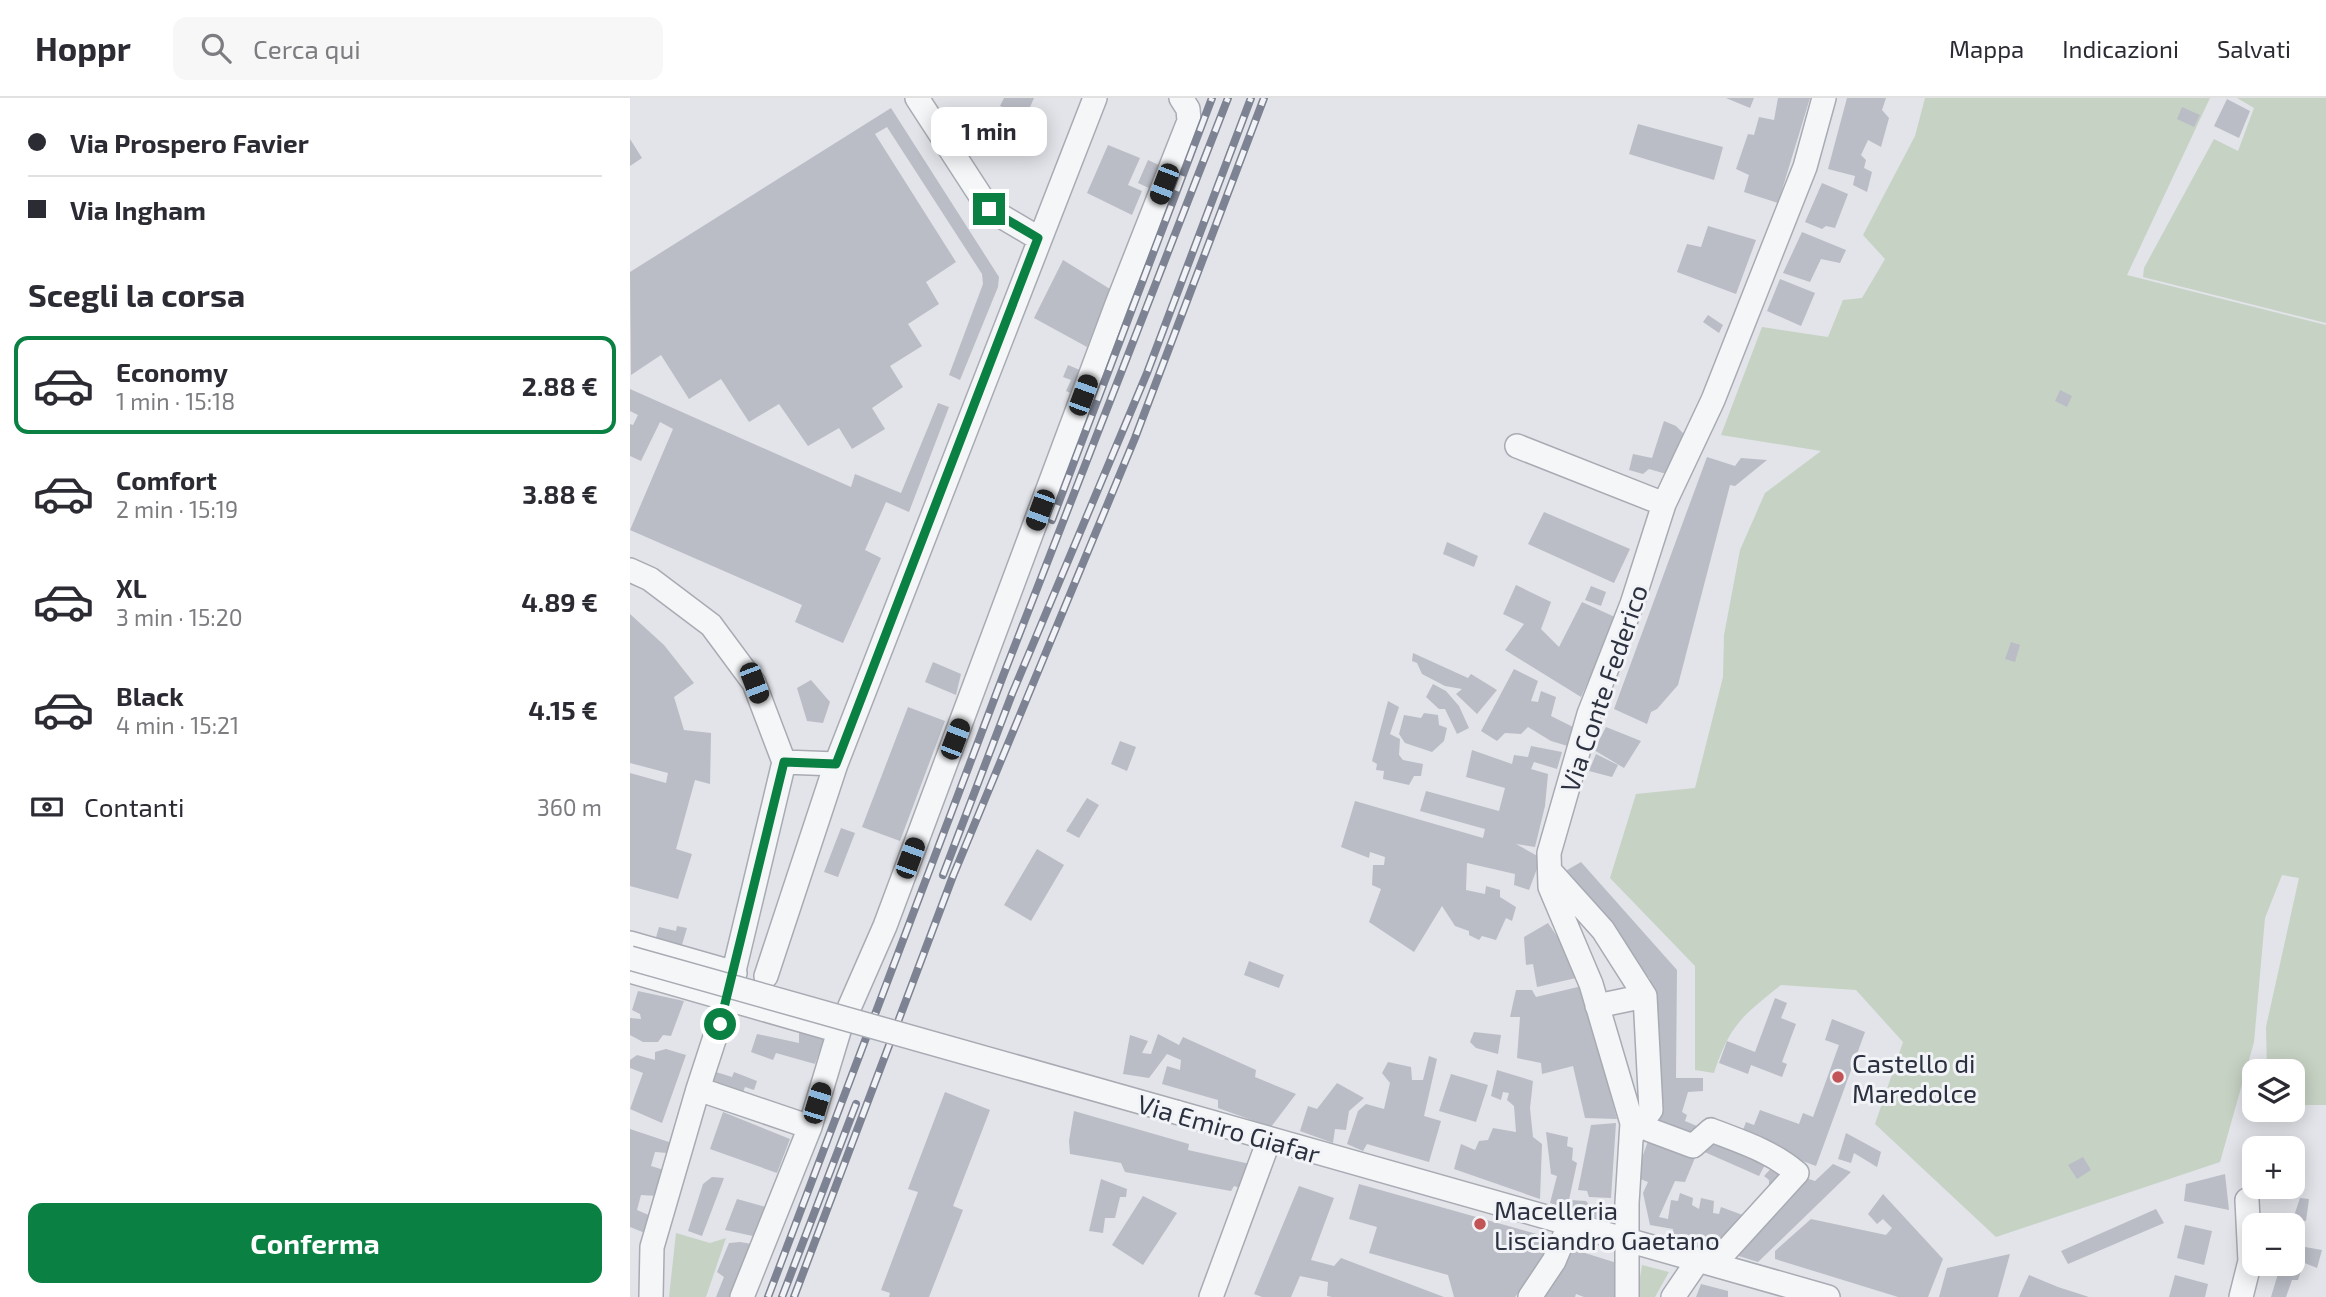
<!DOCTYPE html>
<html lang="it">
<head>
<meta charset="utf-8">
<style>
	:root { --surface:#fff; --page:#f7f7f7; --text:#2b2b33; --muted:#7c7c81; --line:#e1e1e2; --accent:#0b8043 }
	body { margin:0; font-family:"Exo 2",sans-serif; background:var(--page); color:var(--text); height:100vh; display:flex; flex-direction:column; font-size:26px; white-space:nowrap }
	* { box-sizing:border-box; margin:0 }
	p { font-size:23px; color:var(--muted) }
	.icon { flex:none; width:38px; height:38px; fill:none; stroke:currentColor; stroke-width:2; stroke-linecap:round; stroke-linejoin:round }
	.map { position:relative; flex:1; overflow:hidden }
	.details { display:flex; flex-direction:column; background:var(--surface); width:630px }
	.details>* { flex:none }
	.hud { display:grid; align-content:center; height:154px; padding:0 28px; background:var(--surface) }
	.tools { position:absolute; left:1612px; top:961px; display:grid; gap:14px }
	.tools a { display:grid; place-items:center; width:63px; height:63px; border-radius:14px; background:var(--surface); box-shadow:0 4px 18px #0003; font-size:35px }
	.end { position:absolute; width:32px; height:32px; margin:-16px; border:9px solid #0b8043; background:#fff; box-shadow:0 0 0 4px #fff }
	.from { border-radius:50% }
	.bubble { position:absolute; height:49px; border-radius:14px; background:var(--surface); box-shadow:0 4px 18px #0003; font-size:23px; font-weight:700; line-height:49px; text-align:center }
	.car { position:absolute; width:21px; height:42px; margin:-21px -10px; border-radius:9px; box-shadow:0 0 5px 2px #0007; background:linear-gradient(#222 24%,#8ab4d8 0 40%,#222 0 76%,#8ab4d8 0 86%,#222 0) }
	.hud b { display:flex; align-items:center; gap:24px; height:66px; font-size:26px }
	.hud b+b { border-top:2px solid var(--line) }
	.hud i { width:18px; height:18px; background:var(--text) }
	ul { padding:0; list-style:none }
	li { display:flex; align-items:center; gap:21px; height:98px; margin:0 14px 10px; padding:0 14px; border:4px solid transparent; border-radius:14px }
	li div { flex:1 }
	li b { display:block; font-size:26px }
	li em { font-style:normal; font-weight:700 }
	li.selected { border-color:var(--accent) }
	li>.icon { width:63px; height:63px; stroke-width:1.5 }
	h2 { padding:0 28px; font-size:32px; line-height:84px }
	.pay { display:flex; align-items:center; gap:18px; height:77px; padding:0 28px; font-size:26px }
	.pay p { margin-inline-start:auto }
	.cta { display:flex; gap:14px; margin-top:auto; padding:14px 28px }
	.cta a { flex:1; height:80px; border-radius:14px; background:var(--accent); color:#fff; font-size:28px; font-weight:700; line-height:80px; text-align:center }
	header { display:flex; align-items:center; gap:42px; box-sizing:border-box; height:98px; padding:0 35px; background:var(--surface); border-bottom:2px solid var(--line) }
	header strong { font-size:33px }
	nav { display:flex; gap:38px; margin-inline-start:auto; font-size:24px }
	.search { width:490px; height:63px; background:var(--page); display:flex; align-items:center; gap:18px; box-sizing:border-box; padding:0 24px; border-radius:14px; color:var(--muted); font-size:26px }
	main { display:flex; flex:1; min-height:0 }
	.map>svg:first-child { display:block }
	.green { fill:#c6d2c4 }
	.building { fill:#babdc6 }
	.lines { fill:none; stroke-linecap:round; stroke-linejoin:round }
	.minor-casing { stroke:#a8abb3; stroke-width:26 }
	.minor { stroke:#f5f6f8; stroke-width:23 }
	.rail-casing { stroke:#7d8392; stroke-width:8 }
	.rail { stroke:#f2f3f7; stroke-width:5; stroke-dasharray:16; stroke-linecap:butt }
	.minor-bridge-casing { stroke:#a8abb3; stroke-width:26; stroke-linecap:butt }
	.minor-bridge { stroke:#f5f6f8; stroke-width:23 }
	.route { stroke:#0b8043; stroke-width:9 }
	.poi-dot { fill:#c25458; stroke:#f2f3f7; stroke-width:2.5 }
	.labels { text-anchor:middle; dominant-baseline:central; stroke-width:6; stroke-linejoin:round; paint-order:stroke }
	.street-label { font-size:26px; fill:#2c3140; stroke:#f2f3f7 }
	.poi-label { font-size:26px; fill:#2c3140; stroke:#f2f3f7; text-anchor:start }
</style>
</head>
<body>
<header>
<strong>Hoppr</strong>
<div class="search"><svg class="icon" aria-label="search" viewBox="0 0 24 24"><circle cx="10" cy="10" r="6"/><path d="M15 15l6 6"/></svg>Cerca qui</div>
<nav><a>Mappa</a><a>Indicazioni</a><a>Salvati</a></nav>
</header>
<main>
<section class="details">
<div class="hud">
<b><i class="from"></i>Via Prospero Favier</b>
<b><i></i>Via Ingham</b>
</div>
<h2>Scegli la corsa</h2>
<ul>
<li class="selected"><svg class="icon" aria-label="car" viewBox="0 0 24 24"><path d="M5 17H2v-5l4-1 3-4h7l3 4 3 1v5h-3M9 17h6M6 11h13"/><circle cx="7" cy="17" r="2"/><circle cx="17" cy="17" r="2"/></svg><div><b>Economy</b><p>1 min · 15:18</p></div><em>2.88 €</em></li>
<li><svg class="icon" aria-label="car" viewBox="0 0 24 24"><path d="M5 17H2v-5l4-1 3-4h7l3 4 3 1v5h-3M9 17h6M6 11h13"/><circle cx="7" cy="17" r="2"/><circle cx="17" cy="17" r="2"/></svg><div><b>Comfort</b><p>2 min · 15:19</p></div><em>3.88 €</em></li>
<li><svg class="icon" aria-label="car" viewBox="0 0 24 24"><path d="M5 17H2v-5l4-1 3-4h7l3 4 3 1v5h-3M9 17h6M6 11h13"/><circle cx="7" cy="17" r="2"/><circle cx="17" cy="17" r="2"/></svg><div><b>XL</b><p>3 min · 15:20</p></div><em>4.89 €</em></li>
<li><svg class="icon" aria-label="car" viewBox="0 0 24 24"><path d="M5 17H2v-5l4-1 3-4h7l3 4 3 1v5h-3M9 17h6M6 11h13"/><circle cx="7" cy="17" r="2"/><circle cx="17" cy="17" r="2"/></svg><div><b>Black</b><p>4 min · 15:21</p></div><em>4.15 €</em></li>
</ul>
<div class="pay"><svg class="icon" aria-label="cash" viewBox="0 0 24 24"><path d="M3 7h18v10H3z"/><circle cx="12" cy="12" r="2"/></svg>Contanti<p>360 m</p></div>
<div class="cta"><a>Conferma</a></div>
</section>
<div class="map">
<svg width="1696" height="1199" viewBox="0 0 1696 1199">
	<rect width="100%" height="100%" fill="#e2e4e9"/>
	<path class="green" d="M 1295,0 L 1580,0 L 1497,177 L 1696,227 L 1696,1007 L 1663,1007 L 1662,973 L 1637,973 L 1636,929 L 1669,780 L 1652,777 L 1635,820 L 1624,944 L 1590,1064 L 1366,1139 L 1245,1026 L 1273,944 L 1226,892 L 1151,887 C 1111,919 1100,927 1084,975 L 1065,972 L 1065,868 L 980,780 L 1006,696 L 1065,690 L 1093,579 L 1094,537 L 1110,452 L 1135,395 L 1191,353 L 1091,337 L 1132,229 L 1198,239 L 1213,202 L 1232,200 L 1255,161 L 1233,137 L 1285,38 Z
		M 1607,0 L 1696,0 L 1696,225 L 1513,179 L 1514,170 L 1584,41 L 1608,53 L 1624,10 Z
		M 46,1135 L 80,1145 L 96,1140 L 76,1199 L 39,1199 Z
		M 1012,1167 L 1039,1174 L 1025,1199 L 1007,1199 Z"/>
	<path class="building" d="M 374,0 L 404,0 L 396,18 L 370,8 Z
		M 1096,0 L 1124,0 L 1120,10 Z
		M 1148,0 L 1180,0 L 1148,105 L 1114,94 L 1119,77 L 1106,71 L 1118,36 L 1124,37 L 1129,19 L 1144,22 Z
		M 1217,0 L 1256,0 L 1252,12 L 1259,20 L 1251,49 L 1238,42 L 1231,57 L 1236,62 L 1234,70 L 1242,74 L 1237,94 L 1223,87 L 1225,78 L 1198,71 Z
		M 1597,1 L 1620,13 L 1609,40 L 1584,28 Z
		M 1552,9 L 1570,17 L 1564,29 L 1547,21 Z
		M 261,10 L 369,179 L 368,189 L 330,282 L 319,277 L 353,186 L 352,176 L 257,29 L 245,36 L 326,164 L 296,184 L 309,206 L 278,226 L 292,248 L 260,268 L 273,289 L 242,310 L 255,331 L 222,351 L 209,330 L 178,348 L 149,306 L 119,324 L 91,281 L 59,301 L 31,257 L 1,277 L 0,174 Z
		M 1008,26 L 1093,49 L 1084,82 L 999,56 Z
		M 0,41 L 12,60 L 0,68 Z
		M 478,47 L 510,60 L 498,87 L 512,93 L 502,117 L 457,95 Z
		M 518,62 L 531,68 L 521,91 L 508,85 Z
		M 1192,85 L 1218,96 L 1205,130 L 1196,128 L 1192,131 L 1175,124 Z
		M 1078,128 L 1126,142 L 1106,196 L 1047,174 L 1057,146 L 1071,149 Z
		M 1172,134 L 1216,152 L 1210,165 L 1191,161 L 1180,184 L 1153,175 Z
		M 433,162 L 480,191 L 457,249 L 404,220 Z
		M 1150,181 L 1185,195 L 1171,228 L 1137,213 Z
		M 1078,217 L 1093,227 L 1089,235 L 1073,224 Z
		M 438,267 L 457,275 L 447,298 L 436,293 L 441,282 L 433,279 Z
		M 0,291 L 221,389 L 225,376 L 271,395 L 308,305 L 319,309 L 279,414 L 256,404 L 235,452 L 251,460 L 213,545 L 165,524 L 172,507 L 0,432 L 43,331 L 30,324 L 11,363 L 0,358 L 0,326 L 3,327 L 8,317 L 0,313 Z
		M 1430,292 L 1442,298 L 1437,309 L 1425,303 Z
		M 1034,323 L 1046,328 L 1058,340 L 1040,377 L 1019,371 L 1013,376 L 999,372 L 1003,356 L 1022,360 Z
		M 1077,359 L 1105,368 L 1111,360 L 1137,362 L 1105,388 L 1100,387 L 1048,587 L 1027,611 L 1021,614 L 1017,626 L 984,611 Z
		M 914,414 L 1000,451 L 984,485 L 898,446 Z
		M 817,444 L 848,458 L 844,469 L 813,456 Z
		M 886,487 L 921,504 L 911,531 L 929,549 L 952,504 L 987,520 L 951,599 L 875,552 L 894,526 L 873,516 Z
		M 961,488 L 976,494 L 971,508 L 955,502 Z
		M 0,516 L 34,547 L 64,585 L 44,599 L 54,632 L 81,635 L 80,686 L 65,682 L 46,751 L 62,756 L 48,801 L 0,788 L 0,675 L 36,685 L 38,675 L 0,665 Z
		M 1381,544 L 1390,547 L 1385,564 L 1375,561 Z
		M 783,555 L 838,580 L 841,576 L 867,592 L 847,616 L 826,596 L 832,591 L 815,588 L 792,576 L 787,565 L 782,563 Z
		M 303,564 L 331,576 L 326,597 L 295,584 Z
		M 884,571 L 908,583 L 901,603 L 908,604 L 911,593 L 926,599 L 921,618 L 949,632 L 941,649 L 921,643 L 898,629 L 891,636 L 875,635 L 867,643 L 851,633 Z
		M 181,582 L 200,604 L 193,625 L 177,623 L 167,590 Z
		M 803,586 L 816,593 L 829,608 L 839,630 L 827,636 L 815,611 L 809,611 L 796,599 Z
		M 758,603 L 769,609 L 760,636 L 770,641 L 769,657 L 773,662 L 793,666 L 791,678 L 784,678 L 779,687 L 753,681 L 754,673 L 746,672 L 747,666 L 742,663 Z
		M 278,609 L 315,623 L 270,743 L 232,729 Z
		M 794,615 L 808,617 L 809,627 L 817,630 L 814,643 L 802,654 L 775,645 L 769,636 L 774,617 L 791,620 Z
		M 976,629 L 1011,643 L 994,670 L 964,652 Z
		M 490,643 L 506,649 L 497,673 L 481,666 Z
		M 901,648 L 932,654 L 927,671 L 904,664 L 901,671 L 918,676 L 915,708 L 905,749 L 886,746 L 911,760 L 899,792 L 884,787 L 885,776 L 837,765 L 836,792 L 855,796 L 856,788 L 870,792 L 870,799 L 886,809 L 882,823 L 876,820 L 866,842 L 852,838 L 849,842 L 839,837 L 839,833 L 825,828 L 812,808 L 784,854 L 739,824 L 751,791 L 742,787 L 743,767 L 754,767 L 755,759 L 740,754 L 739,760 L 711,749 L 725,703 L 853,740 L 855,731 L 790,713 L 796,693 L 869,713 L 875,690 L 836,679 L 842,652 L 882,666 L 884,657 L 898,659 Z
		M 966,656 L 988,667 L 982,679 L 959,673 Z
		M 457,700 L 469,707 L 449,740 L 436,733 Z
		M 211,730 L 225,735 L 208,779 L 194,774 Z
		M 407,751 L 434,767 L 401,823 L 374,807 Z
		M 951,764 L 1047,872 L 1046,980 L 1073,980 L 1073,993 L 1058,994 L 1052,1014 L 1057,1017 L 1055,1023 L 1067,1028 L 1063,1045 L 1023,1029 L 1020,881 L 932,775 Z
		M 918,825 L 939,856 L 946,880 L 907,889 L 903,866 L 896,867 L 894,839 Z
		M 47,828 L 57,830 L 51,850 L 25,843 L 29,829 L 46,833 Z
		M 619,863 L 654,877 L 649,890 L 614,877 Z
		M 952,888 L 987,1021 L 955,1020 L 943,968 L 912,976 L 911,965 L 887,960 L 890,919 L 880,919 L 886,892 L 902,892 L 906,899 Z
		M 8,893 L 54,903 L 41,938 L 33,937 L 28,944 L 13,944 L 0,937 L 0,920 L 11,921 L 10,916 L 2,912 Z
		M 1145,900 L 1157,905 L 1151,920 L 1166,926 L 1152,964 L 1157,966 L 1152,979 L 1121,967 L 1118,976 L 1089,965 L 1097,943 L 1125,954 Z
		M 1202,921 L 1235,934 L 1186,1068 L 1110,1040 L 1116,1024 L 1124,1027 L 1130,1012 L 1169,1026 L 1173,1015 L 1183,1019 L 1209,947 L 1195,942 Z
		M 169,928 L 196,935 L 185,966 L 146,955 L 143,962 L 121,954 L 127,936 L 169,945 Z
		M 844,934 L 871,937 L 868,956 L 846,950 L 840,944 Z
		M 528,936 L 549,947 L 553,939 L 626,972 L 625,979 L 666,996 L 641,1029 L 588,1010 L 588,1002 L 532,986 L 537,968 L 550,972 L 551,962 L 537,956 L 519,980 L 493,976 L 500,937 L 518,943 L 512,955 L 521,956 Z
		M 36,951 L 56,957 L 32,1025 L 0,1011 L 13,975 L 0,970 L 0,962 L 7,957 L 25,962 L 25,954 Z
		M 799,958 L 807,961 L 794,1018 L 811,1023 L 799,1064 L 737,1046 L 733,1053 L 717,1046 L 728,1013 L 736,1006 L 754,1011 L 760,985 L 752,975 L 758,964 L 781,969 L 782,982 L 793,982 Z
		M 867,972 L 903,983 L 900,1010 L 903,1039 L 912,1046 L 910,1101 L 824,1071 L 831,1046 L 845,1052 L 849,1043 L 858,1042 L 863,1030 L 886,1034 L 884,1008 L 877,1002 L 879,995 L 873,994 L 871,1002 L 861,998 Z
		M 86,974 L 102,979 L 104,974 L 127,983 L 124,992 L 115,989 L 112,997 L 82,986 Z
		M 821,976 L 858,987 L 846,1024 L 809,1013 Z
		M 707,985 L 734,1000 L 719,1013 L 716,1032 L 705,1031 L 703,1045 L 670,1033 L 678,1008 L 687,1011 Z
		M 315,994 L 360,1012 L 323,1108 L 333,1112 L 299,1199 L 259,1199 L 260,1195 L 251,1192 L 288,1094 L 278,1091 Z
		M 444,1013 L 559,1046 L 558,1052 L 620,1066 L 613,1091 L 604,1088 L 601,1093 L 495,1074 L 491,1065 L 440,1056 L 439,1043 Z
		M 93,1014 L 160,1041 L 147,1075 L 80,1051 Z
		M 986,1025 L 981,1100 L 959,1099 L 957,1093 L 948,1092 L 961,1027 Z
		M 0,1031 L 42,1045 L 37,1055 L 25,1054 L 21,1068 L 34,1072 L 27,1098 L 11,1097 L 7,1112 L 21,1118 L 15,1135 L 0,1129 Z
		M 916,1034 L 938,1039 L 937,1048 L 943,1050 L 942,1062 L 947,1065 L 939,1102 L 956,1103 L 960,1108 L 982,1108 L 981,1124 L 920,1105 L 927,1078 L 921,1076 Z
		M 1021,1035 L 1067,1055 L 1055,1084 L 1045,1083 L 1029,1119 L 1038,1121 L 1041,1102 L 1048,1103 L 1050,1095 L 1063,1100 L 1062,1107 L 1069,1111 L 1071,1100 L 1084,1103 L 1083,1115 L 1089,1116 L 1091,1109 L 1118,1119 L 1088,1148 L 1076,1144 L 1074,1156 L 1061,1152 L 1065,1141 L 1056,1137 L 1054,1143 L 1042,1139 L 1043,1131 L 1020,1127 L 1013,1095 L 1018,1084 L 1005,1079 Z
		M 1216,1035 L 1251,1054 L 1247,1069 L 1224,1055 L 1221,1065 L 1208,1061 Z
		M 1088,1039 L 1137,1063 L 1129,1078 L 1070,1052 Z
		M 1453,1059 L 1461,1072 L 1447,1081 L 1438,1067 Z
		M 1145,1066 L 1153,1076 L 1139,1090 L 1139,1082 L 1134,1078 Z
		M 1203,1066 L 1221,1074 L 1128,1164 L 1099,1155 L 1173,1079 L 1185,1083 Z
		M 1662,1069 L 1673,1071 L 1672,1088 L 1662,1086 Z
		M 1595,1076 L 1599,1112 L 1554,1103 L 1556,1086 Z
		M 82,1079 L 94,1080 L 72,1138 L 58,1133 L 73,1086 Z
		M 471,1081 L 497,1091 L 496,1099 L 490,1099 L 485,1120 L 475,1120 L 473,1135 L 459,1133 Z
		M 729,1086 L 921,1140 L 915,1164 L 885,1199 L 824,1199 L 818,1177 L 739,1155 L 747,1129 L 719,1121 Z
		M 669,1088 L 704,1100 L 681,1162 L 704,1168 L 711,1160 L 814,1199 L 702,1199 L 697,1198 L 698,1184 L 670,1178 L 661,1199 L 632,1199 L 624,1196 Z
		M 1253,1096 L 1313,1161 L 1298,1199 L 1268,1199 L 1145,1161 L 1145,1153 L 1181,1121 L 1256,1137 L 1262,1130 L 1253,1121 L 1247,1126 L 1238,1116 Z
		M 513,1098 L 547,1115 L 513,1167 L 482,1147 Z
		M 1670,1100 L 1679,1101 L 1676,1123 L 1663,1121 Z
		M 107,1101 L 136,1109 L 123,1138 L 95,1132 Z
		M 1526,1111 L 1534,1125 L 1438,1166 L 1431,1153 Z
		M 1555,1127 L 1582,1133 L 1574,1167 L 1547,1160 Z
		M 110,1144 L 122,1146 L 104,1199 L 86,1199 L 94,1179 L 87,1174 L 99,1145 Z
		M 1675,1149 L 1692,1152 L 1687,1170 L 1672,1164 Z
		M 939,1150 L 990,1166 L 985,1199 L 954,1199 L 946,1196 L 945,1199 L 910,1199 Z
		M 1380,1156 L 1368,1199 L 1309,1199 L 1317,1170 Z
		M 1650,1169 L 1671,1173 L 1668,1182 L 1662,1182 L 1656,1199 L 1641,1199 Z
		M 1399,1177 L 1428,1189 L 1459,1199 L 1389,1199 Z
		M 1545,1177 L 1578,1186 L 1575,1199 L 1539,1199 Z
		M 1071,1186 L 1098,1193 L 1098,1199 L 1066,1199 Z"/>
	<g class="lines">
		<defs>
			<path id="minor" d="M 287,0 L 359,111 L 408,140
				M 887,348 L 1034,406
				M 0,472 L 20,481 L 81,527 L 124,585 L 154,664 L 97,902 L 68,991
				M 154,664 L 206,666
				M 920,773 L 973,832 L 1015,898 L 1021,1012 L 1001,1039
				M 0,845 L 105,875
				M 0,873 L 209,933
				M 136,878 L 206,666 L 465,0
				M 967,908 L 1015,898
				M 546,1014 L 1198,1199
				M 1013,1023 L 1020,1032 L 1063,1048 L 1081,1032 C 1112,1044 1141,1053 1167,1075 L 1084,1166
				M 21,1199 L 22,1149 L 68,991 L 180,1029 L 209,933 L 255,828 L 487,206 L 559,23 L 558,11 L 551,0
				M 112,1199 L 180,1029
				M 581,1199 L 639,1042
				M 900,1199 L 924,1163 L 940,1125
				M 997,1199 L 997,1105 L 1002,1025 L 961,886 L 920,789 L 919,755 L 959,616 L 1002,506 L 1034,406 L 1083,302 L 1175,69 L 1194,0
				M 1043,1199 L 1069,1161
				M 1611,1199 L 1620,1163 L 1617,1102"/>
		</defs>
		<use href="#minor" class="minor-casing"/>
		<use href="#minor" class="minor"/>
		<defs>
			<path id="rail" d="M 422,422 L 582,0
				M 313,777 L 382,596 L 517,275 L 621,0
				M 138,1199 L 373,578 L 598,0
				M 152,1199 L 226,1006
				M 164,1199 L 323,778 L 505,340 L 634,0"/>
		</defs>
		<use href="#rail" class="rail-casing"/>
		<use href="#rail" class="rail"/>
		<defs>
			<path id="minor-bridge" d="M 0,860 L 546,1014"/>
		</defs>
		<use href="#minor-bridge" class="minor-bridge-casing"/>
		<use href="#minor-bridge" class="minor-bridge"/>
	</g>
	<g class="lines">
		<path class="route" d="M 90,926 L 154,664 L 206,666 L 408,140 L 359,111"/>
	</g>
	<g class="poi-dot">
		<circle cx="1208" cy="979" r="7"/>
		<circle cx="850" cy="1126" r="7"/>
	</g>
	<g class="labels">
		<g class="street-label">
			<text transform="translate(973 590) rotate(-71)">Via Conte Federico</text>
			<text transform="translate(599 1030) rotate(16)">Via Emiro Giafar</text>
		</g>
		<g class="poi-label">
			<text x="1222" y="964">Castello di<tspan x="1222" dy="30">Maredolce</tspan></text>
			<text x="864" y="1111">Macelleria<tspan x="864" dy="30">Lisciandro Gaetano</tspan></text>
		</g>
	</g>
</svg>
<div class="tools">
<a><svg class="icon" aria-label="layers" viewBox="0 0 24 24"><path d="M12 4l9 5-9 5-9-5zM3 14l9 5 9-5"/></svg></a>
<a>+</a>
<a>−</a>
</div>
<i class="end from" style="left:90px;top:926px"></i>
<i class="end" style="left:359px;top:111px"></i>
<div class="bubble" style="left:301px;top:9px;width:116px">1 min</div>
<i class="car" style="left:534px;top:86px;rotate:201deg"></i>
<i class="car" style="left:453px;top:297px;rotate:20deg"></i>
<i class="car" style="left:410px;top:412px;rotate:200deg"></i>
<i class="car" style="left:124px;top:585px;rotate:159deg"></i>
<i class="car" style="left:325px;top:641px;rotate:21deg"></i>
<i class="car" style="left:280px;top:760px;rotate:20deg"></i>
<i class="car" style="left:187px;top:1005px;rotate:17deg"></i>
</div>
</main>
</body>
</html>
